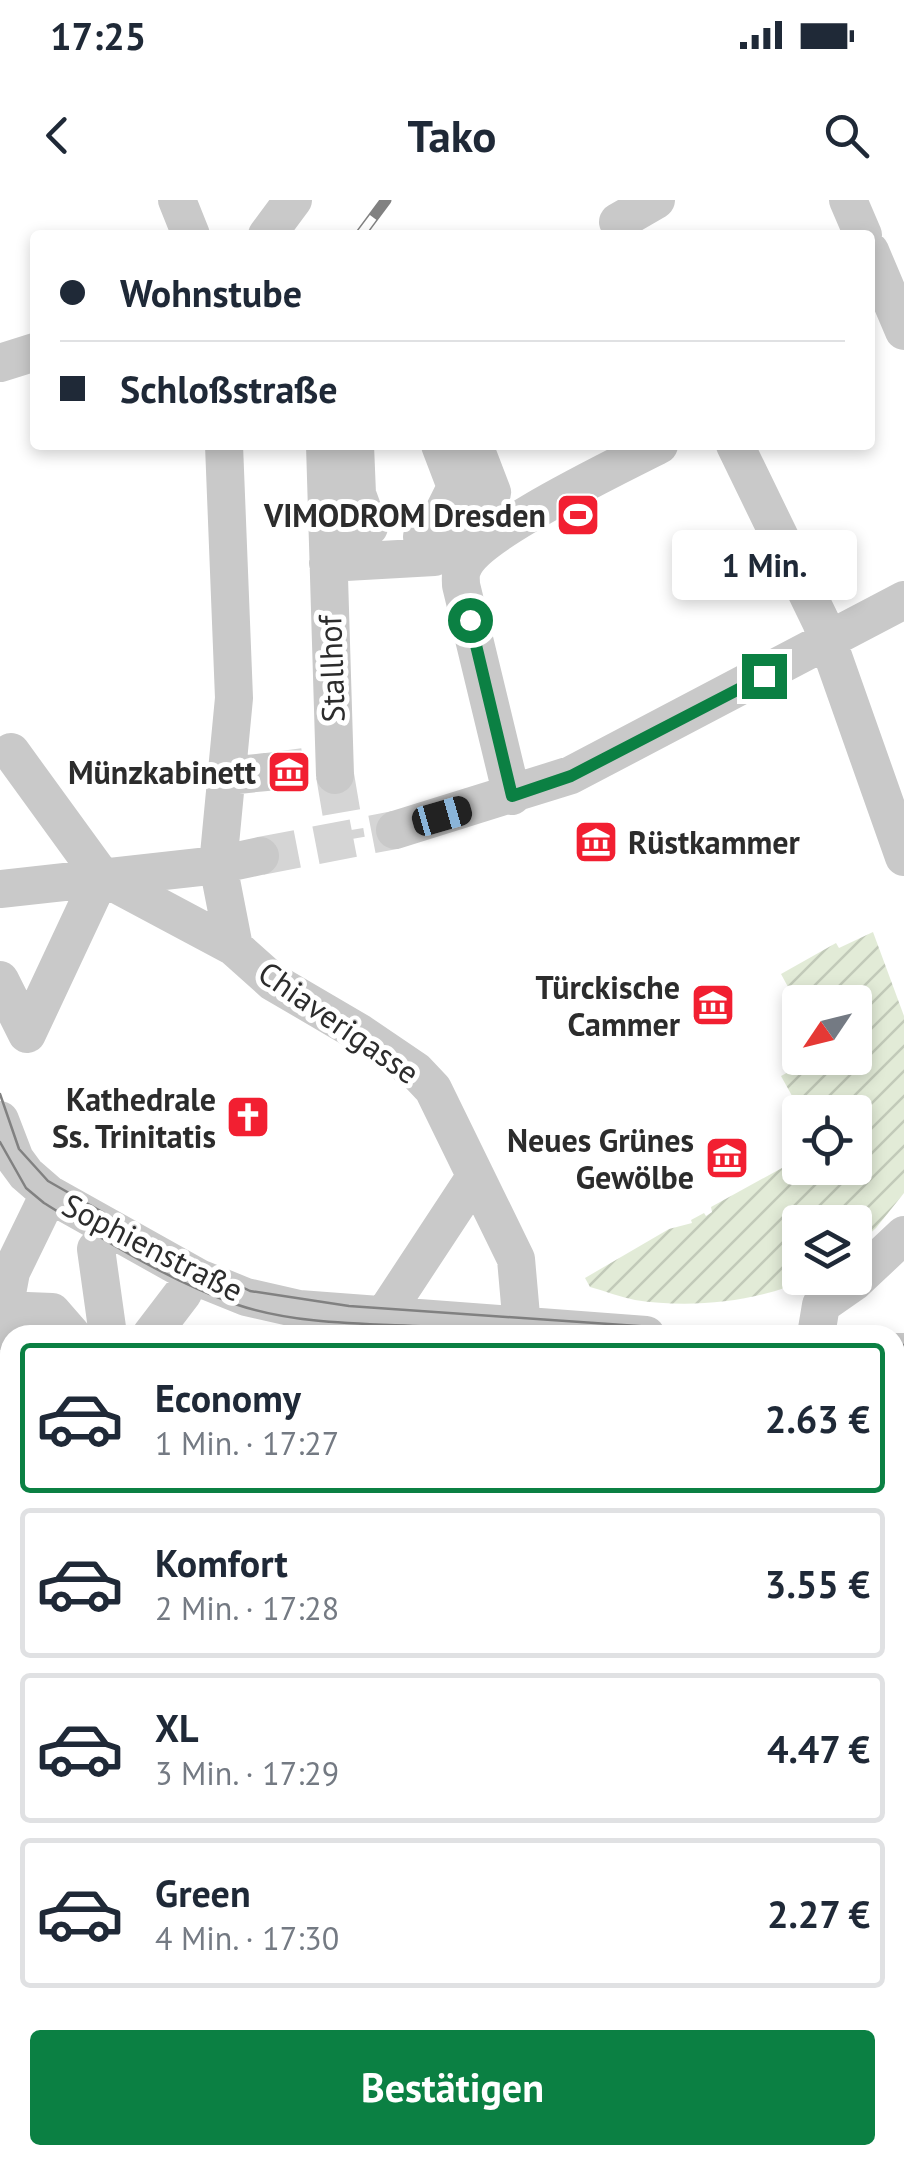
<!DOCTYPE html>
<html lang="de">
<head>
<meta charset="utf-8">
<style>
	:root { --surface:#fff; --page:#f6f6f7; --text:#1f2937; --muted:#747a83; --line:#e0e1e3; --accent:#0b8043 }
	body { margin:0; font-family:"PT Sans",sans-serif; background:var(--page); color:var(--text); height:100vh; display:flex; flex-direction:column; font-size:38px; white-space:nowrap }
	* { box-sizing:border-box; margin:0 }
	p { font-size:32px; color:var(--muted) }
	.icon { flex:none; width:55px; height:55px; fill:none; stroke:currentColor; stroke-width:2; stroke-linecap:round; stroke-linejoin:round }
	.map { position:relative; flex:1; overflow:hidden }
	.side { position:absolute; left:0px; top:1125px; width:905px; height:840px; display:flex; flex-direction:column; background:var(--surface); border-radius:30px 30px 0 0; box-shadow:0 5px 15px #0003 }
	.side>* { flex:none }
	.top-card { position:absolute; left:30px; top:30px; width:845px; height:220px; border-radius:10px; box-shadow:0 5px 15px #0003; display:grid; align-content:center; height:220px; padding:0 30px; background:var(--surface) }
	.needle { width:65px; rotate:235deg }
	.controls { position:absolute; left:782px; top:785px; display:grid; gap:20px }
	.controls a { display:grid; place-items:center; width:90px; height:90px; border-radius:10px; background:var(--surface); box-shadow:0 5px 15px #0003; font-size:50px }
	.end { position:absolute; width:45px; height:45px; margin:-22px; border:12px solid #0b8043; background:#fff; box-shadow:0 0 0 5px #fff }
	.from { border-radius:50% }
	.bubble { position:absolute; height:70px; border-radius:10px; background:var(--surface); box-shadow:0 5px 15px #0003; font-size:32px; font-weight:800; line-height:70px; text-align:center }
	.car { position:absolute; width:30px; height:60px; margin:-30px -15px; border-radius:12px; box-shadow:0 0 8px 2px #0007; background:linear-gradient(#222 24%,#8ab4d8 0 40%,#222 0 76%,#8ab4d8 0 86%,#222 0) }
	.top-card b { display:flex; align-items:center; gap:35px; height:95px; font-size:38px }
	.top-card b+b { border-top:2px solid var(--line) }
	.top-card i { width:25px; height:25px; background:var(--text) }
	ul { padding:18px 0 0; list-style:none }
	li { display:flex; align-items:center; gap:30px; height:150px; margin:0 20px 15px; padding:0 10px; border:5px solid var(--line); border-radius:10px }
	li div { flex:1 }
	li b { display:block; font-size:38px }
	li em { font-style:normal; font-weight:800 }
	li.on { border-color:var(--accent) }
	li>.icon { width:90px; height:90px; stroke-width:1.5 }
	.button { display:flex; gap:20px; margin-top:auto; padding:20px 30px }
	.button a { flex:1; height:115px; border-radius:10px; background:var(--accent); color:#fff; font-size:40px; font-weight:800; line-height:115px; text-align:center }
	.status { display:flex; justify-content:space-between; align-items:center; height:70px; padding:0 50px; background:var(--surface); direction:ltr }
	.status svg { height:28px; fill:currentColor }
	header { display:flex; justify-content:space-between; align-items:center; height:130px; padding:0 30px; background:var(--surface); font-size:45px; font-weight:800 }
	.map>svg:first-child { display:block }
	.grass { fill:url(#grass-tufts) }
	.park { fill:url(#park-dots) }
	.garden { fill:url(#garden-furrows) }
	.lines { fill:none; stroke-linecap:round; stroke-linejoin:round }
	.minor-tunnel { stroke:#d5d5d5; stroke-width:38; stroke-dasharray:38 19; stroke-linecap:butt }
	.minor { stroke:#c9c9c9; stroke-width:38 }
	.tram { stroke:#818181; stroke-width:2.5 }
	.rail-casing { stroke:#818181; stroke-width:11 }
	.rail { stroke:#fff; stroke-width:8; stroke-dasharray:22; stroke-linecap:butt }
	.route { stroke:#0b8043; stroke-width:12 }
	.labels { text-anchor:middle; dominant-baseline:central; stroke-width:10; stroke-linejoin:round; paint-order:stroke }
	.poi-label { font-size:32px; font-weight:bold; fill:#2c2c2c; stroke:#fff; text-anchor:end }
	.street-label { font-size:32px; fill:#2c2c2c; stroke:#fff }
</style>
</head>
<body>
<div class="status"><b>17:25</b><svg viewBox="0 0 49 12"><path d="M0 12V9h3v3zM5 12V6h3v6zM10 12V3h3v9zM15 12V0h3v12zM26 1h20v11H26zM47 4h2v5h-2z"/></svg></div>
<header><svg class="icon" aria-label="back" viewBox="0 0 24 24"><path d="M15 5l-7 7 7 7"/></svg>Tako<svg class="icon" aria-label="search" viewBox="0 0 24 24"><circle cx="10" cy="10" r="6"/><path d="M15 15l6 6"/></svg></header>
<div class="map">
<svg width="904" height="1965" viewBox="0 0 904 1965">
	<defs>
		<pattern id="grass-tufts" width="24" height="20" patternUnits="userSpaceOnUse" patternTransform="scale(2.5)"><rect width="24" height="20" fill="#e2ebd7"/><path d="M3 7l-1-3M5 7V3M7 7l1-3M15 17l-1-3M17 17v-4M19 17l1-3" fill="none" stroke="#c2cab9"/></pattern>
		<pattern id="park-dots" width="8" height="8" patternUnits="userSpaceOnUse" patternTransform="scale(2.5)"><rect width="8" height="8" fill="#e2ebd7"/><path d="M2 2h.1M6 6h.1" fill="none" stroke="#c2cab9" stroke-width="1.8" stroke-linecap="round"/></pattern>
		<pattern id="garden-furrows" width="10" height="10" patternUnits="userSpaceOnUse" patternTransform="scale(2.5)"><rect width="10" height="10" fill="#e2ebd7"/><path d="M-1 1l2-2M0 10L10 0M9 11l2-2" fill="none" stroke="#c2cab9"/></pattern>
	</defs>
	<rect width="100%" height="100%" fill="#fff"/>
	<path class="grass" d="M 10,1539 L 10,1684 L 0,1709 L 0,1549 Z"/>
	<path class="park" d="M 448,1955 L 625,1955 L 652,1965 L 655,1955 L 773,1955 L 775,1965 L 472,1965 Z"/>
	<path class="garden" d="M 873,732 L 904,816 L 904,993 L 876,1028 L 855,1047 L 855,1022 L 800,1022 L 800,1078 L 810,1078 C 758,1102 692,1109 635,1100 C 620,1097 605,1091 590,1087 L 585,1078 L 669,1029 L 692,1023 L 691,1020 L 704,1013 L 706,1016 L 712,1012 L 711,1007 L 800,958 L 800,968 L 855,968 L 855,912 L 801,912 L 781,876 L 814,858 L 855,858 L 855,802 L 800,802 L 800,809 L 781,774 L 836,743 L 839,748 Z"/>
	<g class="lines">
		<path class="minor-tunnel" d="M 266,572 L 313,566
			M 335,575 L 346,640
			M 260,656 L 395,630"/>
		<path class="minor" d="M 177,0 L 191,35
			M 848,0 L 863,35
			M 618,22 L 656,0
			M 267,35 L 293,0
			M 870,51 L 904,131
			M 0,163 L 35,152
			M 224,245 L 234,498 L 218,665 L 234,747
			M 325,245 L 335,575
			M 440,245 L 456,287 L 471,301
			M 735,245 L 821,422 L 904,657
			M 422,337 L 433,333 L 456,287
			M 328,363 L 434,357 L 492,292 L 474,245
			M 328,363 L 369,327 L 357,294 L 355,245
			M 11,552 L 101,676 L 234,747 L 273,782 L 360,833 L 416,871 L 433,889 L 516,1059 L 522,1127
			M 228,576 L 266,572
			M 512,596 L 461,385 C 461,380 460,375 462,370 C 473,334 621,265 659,245
			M 395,630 L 571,575 L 904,400
			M 0,689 L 218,665 L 260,656
			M 0,780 L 27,834
			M 27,834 L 101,676
			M 0,920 L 15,959 L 26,974 L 49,994 L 199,1078 L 246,1097 L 299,1109 L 646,1135
			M 96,1049 L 108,1135
			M 2,1110 L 52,1112 L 72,1135
			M 375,1129 L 475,977
			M 0,1131 L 11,1072 L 49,994
			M 151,1135 L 183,1093
			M 816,1135 L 821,1105 L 854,1082 L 904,1035
			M 895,1152 L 904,1152
			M 0,1317 L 0,1437"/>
		<path class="tram" d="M 0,894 L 19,949 L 48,981 L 181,1057 L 250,1091 L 349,1106 L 766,1135
			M 0,942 L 26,988 L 44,1003 C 104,1040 168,1080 235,1104 C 302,1127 380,1123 450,1128
			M 895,1144 L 904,1145
			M 895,1160 L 904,1160"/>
		<defs>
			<path id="rail" d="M 360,35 L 386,0"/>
		</defs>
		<use href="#rail" class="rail-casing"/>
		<use href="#rail" class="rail"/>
	</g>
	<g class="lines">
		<path class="route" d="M 470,420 L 512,596 L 571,576 L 764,476"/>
	</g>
	<defs>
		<symbol id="stadium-square" viewBox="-11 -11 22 22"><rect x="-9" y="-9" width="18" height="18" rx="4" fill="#f21f31" stroke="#fff"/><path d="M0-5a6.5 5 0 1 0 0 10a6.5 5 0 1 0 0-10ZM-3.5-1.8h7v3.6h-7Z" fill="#fff"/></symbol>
		<symbol id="museum-square" viewBox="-11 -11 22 22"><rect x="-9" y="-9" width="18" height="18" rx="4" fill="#f21f31" stroke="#fff"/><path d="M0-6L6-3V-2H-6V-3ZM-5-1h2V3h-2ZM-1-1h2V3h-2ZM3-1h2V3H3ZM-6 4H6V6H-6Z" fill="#fff"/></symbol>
		<symbol id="church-square" viewBox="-11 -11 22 22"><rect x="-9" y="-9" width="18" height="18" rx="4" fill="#f21f31" stroke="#fff"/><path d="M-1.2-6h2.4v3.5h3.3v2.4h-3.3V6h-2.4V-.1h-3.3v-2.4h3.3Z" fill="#fff"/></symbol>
	</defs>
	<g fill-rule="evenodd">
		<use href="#stadium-square" x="553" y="290" width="50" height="50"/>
		<use href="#museum-square" x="264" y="547" width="50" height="50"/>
		<use href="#museum-square" x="571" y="617" width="50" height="50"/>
		<use href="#museum-square" x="688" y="780" width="50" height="50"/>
		<use href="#church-square" x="223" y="892" width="50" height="50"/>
		<use href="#museum-square" x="702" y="933" width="50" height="50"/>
	</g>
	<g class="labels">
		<g class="poi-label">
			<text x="546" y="315">VIMODROM Dresden</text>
			<text x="256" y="572">Münzkabinett</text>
			<text x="628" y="642" text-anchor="start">Rüstkammer</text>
			<text x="680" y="787">Türckische<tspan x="680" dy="37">Cammer</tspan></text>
			<text x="216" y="899">Kathedrale<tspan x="216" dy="37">Ss. Trinitatis</tspan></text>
			<text x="694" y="940">Neues Grünes<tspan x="694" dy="37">Gewölbe</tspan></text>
		</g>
		<g class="street-label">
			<text transform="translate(331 469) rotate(-92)">Stallhof</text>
			<text transform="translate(339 822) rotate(35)">Chiaverigasse</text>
			<text transform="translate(153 1047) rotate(27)">Sophienstraße</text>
		</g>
	</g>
</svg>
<div class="controls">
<a><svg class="needle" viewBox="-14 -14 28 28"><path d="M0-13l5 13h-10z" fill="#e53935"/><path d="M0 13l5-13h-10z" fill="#747a83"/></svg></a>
<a><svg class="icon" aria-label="locate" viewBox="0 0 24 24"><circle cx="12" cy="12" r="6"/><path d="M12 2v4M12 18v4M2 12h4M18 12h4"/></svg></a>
<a><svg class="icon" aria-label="layers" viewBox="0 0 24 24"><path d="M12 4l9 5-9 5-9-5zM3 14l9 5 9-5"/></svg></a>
</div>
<i class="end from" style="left:470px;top:420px"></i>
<i class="end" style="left:764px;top:476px"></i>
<div class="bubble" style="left:672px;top:330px;width:185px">1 Min.</div>
<i class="car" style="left:442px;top:616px;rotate:74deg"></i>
<div class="top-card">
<b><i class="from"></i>Wohnstube</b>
<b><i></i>Schloßstraße</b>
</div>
<section class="side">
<ul>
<li class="on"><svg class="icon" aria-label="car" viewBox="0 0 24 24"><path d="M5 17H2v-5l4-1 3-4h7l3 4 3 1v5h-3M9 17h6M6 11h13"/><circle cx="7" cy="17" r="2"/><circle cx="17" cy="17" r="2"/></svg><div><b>Economy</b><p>1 Min. · 17:27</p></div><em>2.63 €</em></li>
<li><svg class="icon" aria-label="car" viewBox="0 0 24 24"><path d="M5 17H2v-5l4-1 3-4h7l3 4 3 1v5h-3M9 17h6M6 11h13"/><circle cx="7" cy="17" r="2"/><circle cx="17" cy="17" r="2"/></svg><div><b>Komfort</b><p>2 Min. · 17:28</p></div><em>3.55 €</em></li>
<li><svg class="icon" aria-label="car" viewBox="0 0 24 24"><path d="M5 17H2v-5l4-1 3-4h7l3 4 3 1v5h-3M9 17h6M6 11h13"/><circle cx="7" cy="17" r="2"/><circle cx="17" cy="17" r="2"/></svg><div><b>XL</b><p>3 Min. · 17:29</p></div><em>4.47 €</em></li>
<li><svg class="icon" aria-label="car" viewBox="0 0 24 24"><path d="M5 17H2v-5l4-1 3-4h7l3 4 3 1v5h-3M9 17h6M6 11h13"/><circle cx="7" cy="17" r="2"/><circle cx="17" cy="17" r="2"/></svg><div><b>Green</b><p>4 Min. · 17:30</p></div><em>2.27 €</em></li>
</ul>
<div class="button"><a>Bestätigen</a></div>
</section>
</div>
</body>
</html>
